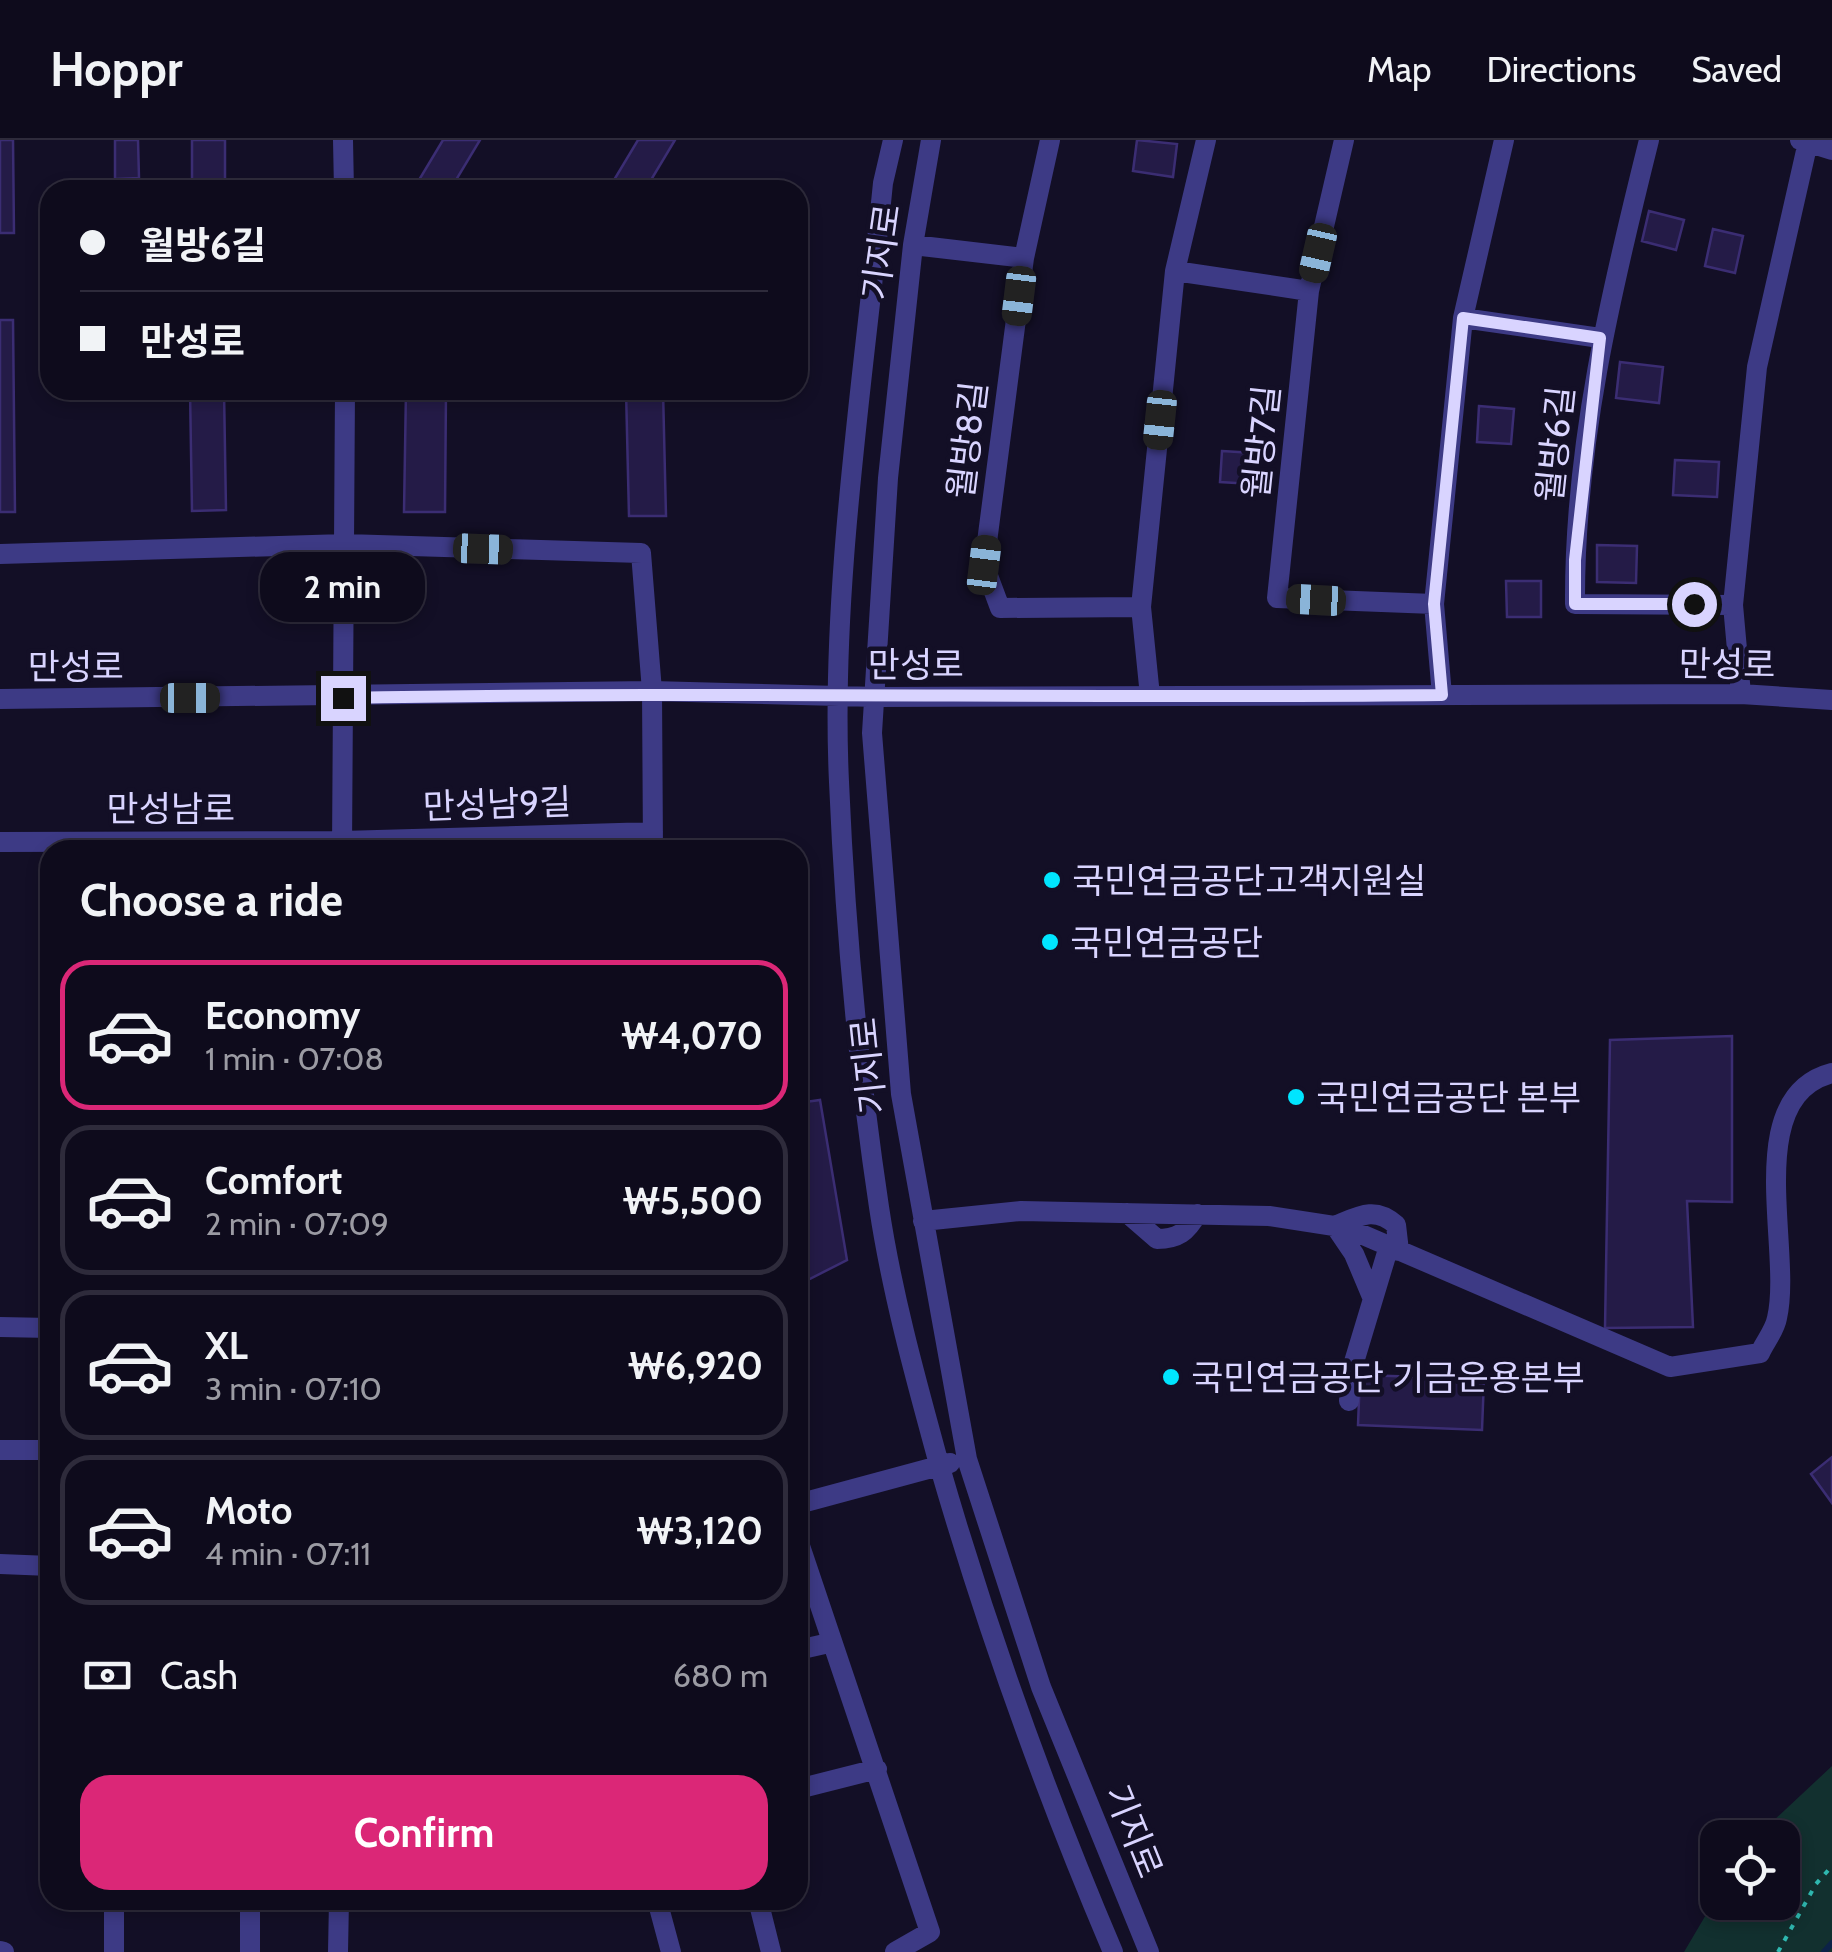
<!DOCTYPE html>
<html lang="en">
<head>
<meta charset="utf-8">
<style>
	:root { --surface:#0e0b1c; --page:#171425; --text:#f1f3f6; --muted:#9b9ba3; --line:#2e2b3b; --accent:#db2777 }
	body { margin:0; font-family:Cabin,"Noto Sans KR",sans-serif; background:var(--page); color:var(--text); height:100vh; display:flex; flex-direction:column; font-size:38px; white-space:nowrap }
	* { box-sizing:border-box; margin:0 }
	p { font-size:32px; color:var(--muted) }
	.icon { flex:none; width:55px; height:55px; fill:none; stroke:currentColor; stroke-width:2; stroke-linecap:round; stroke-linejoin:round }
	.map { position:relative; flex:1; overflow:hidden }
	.panel { position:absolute; left:40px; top:700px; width:768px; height:1070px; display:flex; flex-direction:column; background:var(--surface); border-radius:30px; box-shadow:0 5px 15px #0003,0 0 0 2px var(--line) }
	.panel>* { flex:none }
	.guide { position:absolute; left:40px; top:40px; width:768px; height:220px; border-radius:30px; box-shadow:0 5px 15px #0003,0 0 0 2px var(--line); display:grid; align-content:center; height:220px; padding:0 40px; background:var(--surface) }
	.controls { position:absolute; left:1700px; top:1680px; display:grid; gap:20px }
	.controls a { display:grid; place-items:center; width:100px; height:100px; border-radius:20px; background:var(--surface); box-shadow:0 5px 15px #0003,0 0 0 2px var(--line); font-size:50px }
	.end { position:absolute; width:45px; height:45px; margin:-22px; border:12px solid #d9d4ff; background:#111; box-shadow:0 0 0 5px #111 }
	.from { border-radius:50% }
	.bubble { position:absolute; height:70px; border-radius:30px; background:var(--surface); box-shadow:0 5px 15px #0003,0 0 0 2px var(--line); font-size:32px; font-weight:800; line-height:70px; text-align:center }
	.car { position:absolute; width:30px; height:60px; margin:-30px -15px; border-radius:12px; box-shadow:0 0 8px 2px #0007; background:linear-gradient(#222 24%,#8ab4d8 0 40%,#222 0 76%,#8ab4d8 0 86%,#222 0) }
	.guide b { display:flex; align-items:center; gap:35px; height:95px; font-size:38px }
	.guide b+b { border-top:2px solid var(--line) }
	.guide i { width:25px; height:25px; background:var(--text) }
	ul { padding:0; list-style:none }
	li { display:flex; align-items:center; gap:30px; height:150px; margin:0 20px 15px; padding:0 20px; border:5px solid var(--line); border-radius:30px }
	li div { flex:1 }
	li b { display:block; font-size:38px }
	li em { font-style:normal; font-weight:800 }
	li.current { border-color:var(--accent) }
	li>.icon { width:90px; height:90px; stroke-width:1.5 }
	h2 { padding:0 40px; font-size:45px; line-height:120px }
	.pay { display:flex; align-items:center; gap:25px; height:110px; padding:0 40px; font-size:38px }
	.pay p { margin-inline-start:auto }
	.primary-button { display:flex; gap:20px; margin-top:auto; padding:20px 40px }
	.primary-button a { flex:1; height:115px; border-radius:30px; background:var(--accent); color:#fff; font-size:40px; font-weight:800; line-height:115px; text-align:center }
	header { display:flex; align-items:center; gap:60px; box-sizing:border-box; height:140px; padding:0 50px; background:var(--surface); border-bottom:2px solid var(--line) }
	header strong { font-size:48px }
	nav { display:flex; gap:55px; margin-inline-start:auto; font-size:35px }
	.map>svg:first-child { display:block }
	.green { fill:#12302f }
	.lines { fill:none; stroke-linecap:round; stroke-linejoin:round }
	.stream { stroke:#0c2248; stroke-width:6 }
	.building { fill:#241b47; stroke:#3b2d73; stroke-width:2.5 }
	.path { stroke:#2fb8b0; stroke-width:4; stroke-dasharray:5 8; stroke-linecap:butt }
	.minor { stroke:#3d3a85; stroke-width:20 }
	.route { stroke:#d9d4ff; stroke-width:12 }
	.poi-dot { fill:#00e5ff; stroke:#130f26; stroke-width:4 }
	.labels { text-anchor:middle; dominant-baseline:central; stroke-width:9; stroke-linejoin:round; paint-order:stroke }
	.street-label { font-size:35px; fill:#d9d4ff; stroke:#130f26 }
	.poi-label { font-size:35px; fill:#d9d4ff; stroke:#130f26; text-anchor:start }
</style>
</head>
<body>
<header>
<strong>Hoppr</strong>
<nav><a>Map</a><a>Directions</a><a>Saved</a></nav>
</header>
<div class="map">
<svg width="1832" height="1812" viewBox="0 0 1832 1812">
	<rect width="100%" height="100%" fill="#130f26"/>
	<path class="green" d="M 1832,1626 L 1832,1812 L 1684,1812 L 1717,1756 L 1718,1762 L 1782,1762 L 1782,1698 L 1756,1697 Z"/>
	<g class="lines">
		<path class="stream" d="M 1824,1812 L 1832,1803"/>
	</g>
	<path class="building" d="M 0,0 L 13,0 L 14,93 L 0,93 Z
		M 115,0 L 138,0 L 139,38 L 115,39 Z
		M 192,0 L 225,0 L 225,50 L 192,50 Z
		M 443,0 L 480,0 L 450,50 L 413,50 Z
		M 638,0 L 675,0 L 645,50 L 608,50 Z
		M 1137,0 L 1177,4 L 1173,37 L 1133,31 Z
		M 1649,71 L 1684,80 L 1676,110 L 1642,101 Z
		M 1713,89 L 1743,96 L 1735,133 L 1705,126 Z
		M 0,180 L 13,180 L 15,372 L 0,372 Z
		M 1620,222 L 1663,227 L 1659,263 L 1616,258 Z
		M 190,250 L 224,250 L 226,370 L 192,371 Z
		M 406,250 L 446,250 L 445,372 L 404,372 Z
		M 626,250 L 663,250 L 666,376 L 629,376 Z
		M 1479,266 L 1514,269 L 1511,304 L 1477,302 Z
		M 1222,311 L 1254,313 L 1252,344 L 1220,342 Z
		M 1675,320 L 1719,322 L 1717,357 L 1673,355 Z
		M 1597,405 L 1637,406 L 1636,443 L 1597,442 Z
		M 1506,441 L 1541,441 L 1541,477 L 1507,477 Z
		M 1732,896 L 1732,1062 L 1687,1061 L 1693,1187 L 1605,1188 L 1610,900 Z
		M 820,960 L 847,1120 L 798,1145 L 798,963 Z
		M 1360,1235 L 1484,1239 L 1482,1290 L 1358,1285 Z
		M 1832,1317 L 1832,1363 L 1811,1334 Z"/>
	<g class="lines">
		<path class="path" d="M 1778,1812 L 1816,1744 L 1832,1726"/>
		<path class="minor" d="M 343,0 L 344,50
			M 893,0 L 883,43 C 864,236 830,449 839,642 C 845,783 858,927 879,1067 C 892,1154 916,1240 939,1324 C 988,1494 1044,1650 1113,1812
			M 931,0 L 913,105 L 888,338 L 872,593 L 901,954 L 967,1319 L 1041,1547 L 1149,1812
			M 1050,0 L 1024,118 L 984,425 L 1000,468 L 1141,467
			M 1344,0 L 1309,151 L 1277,458 L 1434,464
			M 1649,0 C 1611,152 1574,306 1575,464 L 1733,465
			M 1800,0 L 1832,10
			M 913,105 L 1024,118
			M 1175,131 L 1309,151
			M 1463,178 L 1600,198
			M 0,414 L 345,404 L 641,413 L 652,551 L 653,710
			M 1741,554 L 1733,465 L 1757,227 L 1808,2
			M 1442,555 L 1434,464 L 1463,178 L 1504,0
			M 1150,556 L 1141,467 L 1175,131 L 1206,0
			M 0,559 L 652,551 L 877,557 L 1741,554 L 1832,560
			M 0,702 L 342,701 L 653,692
			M 342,710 L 345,250
			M 1127,1073 L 1157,1099 C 1178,1099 1187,1092 1197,1074
			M 923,1081 L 1021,1071 L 1269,1076 L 1347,1088 L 1670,1227 L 1760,1213 C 1765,1202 1775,1190 1777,1178 C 1793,1110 1740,957 1832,933
			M 1373,1159 L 1354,1114 L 1335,1086 C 1359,1076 1375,1066 1396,1085 L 1399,1111
			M 0,1187 L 50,1188
			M 1349,1261 L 1351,1232 L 1389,1106
			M 0,1310 L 50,1310
			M 798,1364 L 950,1323
			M 798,1400 L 930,1792 L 895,1812
			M 0,1424 L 50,1426
			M 798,1510 L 829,1503
			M 798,1649 L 877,1629
			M 114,1760 L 114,1812
			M 250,1760 L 250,1812
			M 657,1760 L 671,1812
			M 758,1760 L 771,1812
			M 0,1811 L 4,1812
			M 338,1812 L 339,1760"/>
	</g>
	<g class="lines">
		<path class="route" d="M 343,558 C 709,551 1076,559 1442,555 L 1434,464 L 1463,178 L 1600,198 L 1575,420 L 1575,464 L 1694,464"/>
	</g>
	<g class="poi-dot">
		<circle cx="1052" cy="740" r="10"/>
		<circle cx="1050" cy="802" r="10"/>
		<circle cx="1296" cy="957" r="10"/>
		<circle cx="1171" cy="1237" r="10"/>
	</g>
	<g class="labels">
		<g class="street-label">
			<text transform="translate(881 112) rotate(-82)">기지로</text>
			<text transform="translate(967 300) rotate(-83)">월방8길</text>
			<text transform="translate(1261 302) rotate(-84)">월방7길</text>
			<text transform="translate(1555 304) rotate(-84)">월방6길</text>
			<text x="916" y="524">만성로</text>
			<text transform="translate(1727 524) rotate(1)">만성로</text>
			<text x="76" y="526">만성로</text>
			<text transform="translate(497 664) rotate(-2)">만성남9길</text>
			<text x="171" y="668">만성남로</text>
			<text transform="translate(868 926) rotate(-96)">기지로</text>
			<text transform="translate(1134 1691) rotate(68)">기지로</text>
		</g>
		<g class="poi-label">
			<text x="1072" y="740">국민연금공단고객지원실</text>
			<text x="1070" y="802">국민연금공단</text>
			<text x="1316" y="957">국민연금공단 본부</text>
			<text x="1191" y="1237">국민연금공단 기금운용본부</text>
		</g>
	</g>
</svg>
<div class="controls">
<a><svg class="icon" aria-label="locate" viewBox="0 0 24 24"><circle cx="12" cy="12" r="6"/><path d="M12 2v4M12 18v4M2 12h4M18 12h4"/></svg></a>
</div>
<i class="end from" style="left:1694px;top:464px"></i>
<i class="end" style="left:343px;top:558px"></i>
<div class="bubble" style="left:260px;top:412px;width:165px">2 min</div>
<i class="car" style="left:1318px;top:113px;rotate:193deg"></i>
<i class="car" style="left:1019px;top:156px;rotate:187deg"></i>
<i class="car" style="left:1160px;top:280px;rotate:186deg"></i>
<i class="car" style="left:483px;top:409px;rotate:92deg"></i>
<i class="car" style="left:984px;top:425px;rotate:7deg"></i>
<i class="car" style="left:1316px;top:460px;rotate:273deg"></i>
<i class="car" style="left:190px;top:558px;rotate:90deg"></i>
<div class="guide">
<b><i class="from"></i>월방6길</b>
<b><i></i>만성로</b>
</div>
<section class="panel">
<h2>Choose a ride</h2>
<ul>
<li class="current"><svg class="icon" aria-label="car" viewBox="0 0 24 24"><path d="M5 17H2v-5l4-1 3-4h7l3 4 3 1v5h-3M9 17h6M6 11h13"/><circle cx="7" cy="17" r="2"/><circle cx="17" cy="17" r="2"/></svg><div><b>Economy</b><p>1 min · 07:08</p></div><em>₩4,070</em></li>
<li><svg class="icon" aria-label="car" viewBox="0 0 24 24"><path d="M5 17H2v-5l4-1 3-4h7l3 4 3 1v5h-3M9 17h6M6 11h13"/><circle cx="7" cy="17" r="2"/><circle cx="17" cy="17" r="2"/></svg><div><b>Comfort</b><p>2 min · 07:09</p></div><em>₩5,500</em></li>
<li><svg class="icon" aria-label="car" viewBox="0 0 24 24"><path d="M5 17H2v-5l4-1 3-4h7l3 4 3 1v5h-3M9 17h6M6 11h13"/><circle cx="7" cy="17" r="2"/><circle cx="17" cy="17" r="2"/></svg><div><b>XL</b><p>3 min · 07:10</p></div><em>₩6,920</em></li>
<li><svg class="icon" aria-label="car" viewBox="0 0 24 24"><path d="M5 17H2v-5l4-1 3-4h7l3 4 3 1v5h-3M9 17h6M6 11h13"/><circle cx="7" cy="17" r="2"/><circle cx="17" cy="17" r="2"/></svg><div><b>Moto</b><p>4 min · 07:11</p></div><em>₩3,120</em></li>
</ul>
<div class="pay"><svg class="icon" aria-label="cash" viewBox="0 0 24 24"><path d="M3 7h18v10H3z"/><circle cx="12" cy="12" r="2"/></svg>Cash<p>680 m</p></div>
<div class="primary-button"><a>Confirm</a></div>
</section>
</div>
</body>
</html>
